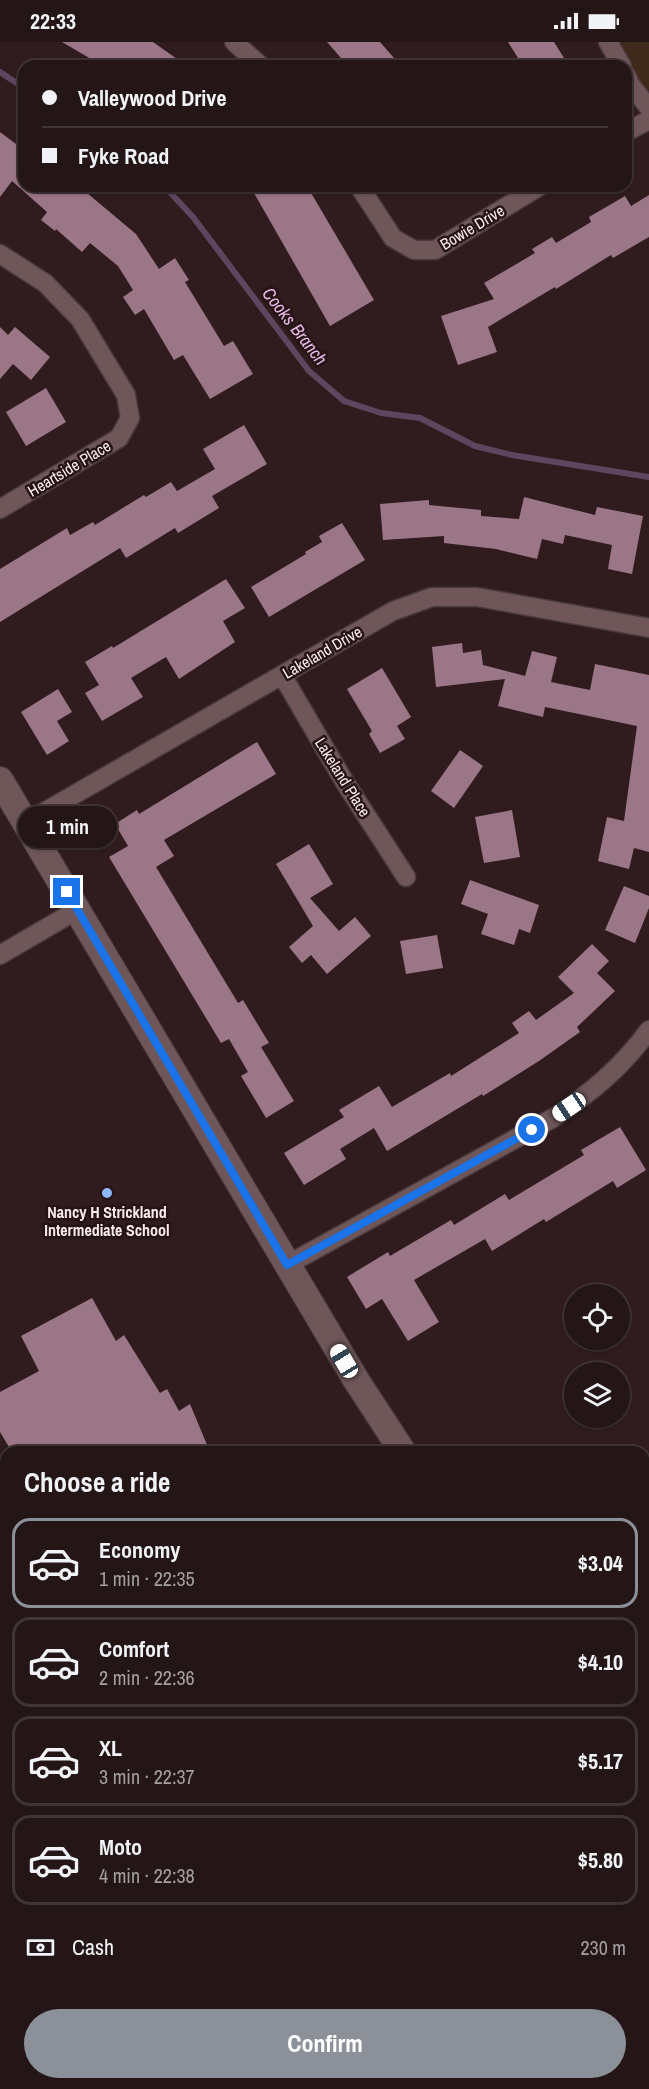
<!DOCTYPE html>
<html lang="en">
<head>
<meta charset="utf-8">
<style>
	:root { --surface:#241517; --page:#302224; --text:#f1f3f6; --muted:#a39fa1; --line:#413436; --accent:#8c9099 }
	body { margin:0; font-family:"Archivo Narrow",sans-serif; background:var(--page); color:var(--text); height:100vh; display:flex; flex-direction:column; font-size:22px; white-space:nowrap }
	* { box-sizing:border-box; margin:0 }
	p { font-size:20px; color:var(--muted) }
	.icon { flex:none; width:33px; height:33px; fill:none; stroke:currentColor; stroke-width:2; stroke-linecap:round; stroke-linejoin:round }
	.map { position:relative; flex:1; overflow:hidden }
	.sheet { position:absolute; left:0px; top:1404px; width:650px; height:644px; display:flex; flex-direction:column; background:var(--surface); border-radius:18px 18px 0 0; box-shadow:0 2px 4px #0004,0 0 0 2px var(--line) }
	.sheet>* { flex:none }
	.hud { position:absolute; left:18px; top:18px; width:614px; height:132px; border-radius:18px; box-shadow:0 2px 4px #0004,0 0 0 2px var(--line); display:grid; align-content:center; height:132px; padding:0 24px; background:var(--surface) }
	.fabs { position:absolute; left:564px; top:1242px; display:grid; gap:12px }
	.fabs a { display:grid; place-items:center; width:66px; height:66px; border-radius:50%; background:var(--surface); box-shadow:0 2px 4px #0004,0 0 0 2px var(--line); font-size:30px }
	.end { position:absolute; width:27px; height:27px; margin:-14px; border:8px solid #1a73e8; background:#fff; box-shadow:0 0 0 3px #fff }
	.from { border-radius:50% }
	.bubble { position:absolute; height:42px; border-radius:21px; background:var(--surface); box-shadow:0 2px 4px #0004,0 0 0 2px var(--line); font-size:20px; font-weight:700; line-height:42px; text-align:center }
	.car { position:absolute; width:18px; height:36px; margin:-18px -9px; border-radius:8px; box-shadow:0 0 4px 2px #0007; background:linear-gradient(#fff 24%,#345 0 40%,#fff 0 76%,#345 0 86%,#fff 0) }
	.hud b { display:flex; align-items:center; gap:21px; height:57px; font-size:22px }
	.hud b+b { border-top:2px solid var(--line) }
	.hud i { width:15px; height:15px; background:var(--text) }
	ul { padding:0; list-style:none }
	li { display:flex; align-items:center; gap:18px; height:90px; margin:0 12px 9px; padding:0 12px; border:3px solid var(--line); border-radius:18px }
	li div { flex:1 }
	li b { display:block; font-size:22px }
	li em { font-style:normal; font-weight:700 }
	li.on { border-color:var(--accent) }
	li>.icon { width:54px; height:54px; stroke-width:1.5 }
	h2 { padding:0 24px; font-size:27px; line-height:72px }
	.pay { display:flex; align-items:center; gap:15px; height:66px; padding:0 24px; font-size:22px }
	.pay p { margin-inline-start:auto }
	.cta { display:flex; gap:12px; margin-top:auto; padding:12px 24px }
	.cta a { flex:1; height:69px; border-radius:36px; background:var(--accent); color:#fff; font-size:24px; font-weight:700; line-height:69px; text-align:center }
	.status { display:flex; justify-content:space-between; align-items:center; height:42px; padding:0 30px; background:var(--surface); direction:ltr }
	.status svg { height:16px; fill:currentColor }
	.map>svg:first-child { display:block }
	.green { fill:#3f291a }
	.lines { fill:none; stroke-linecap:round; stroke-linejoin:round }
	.stream { stroke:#5e465e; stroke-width:6 }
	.building { fill:#9a7687 }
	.street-casing { stroke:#49393b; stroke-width:21 }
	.secondary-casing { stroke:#49393b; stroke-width:28 }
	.street { stroke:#6e5659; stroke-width:18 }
	.secondary { stroke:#6e5659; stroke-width:26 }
	.route { stroke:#1a73e8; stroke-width:8 }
	.poi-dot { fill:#8fb8fd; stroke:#251316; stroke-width:2 }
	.labels { text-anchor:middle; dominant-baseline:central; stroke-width:5; stroke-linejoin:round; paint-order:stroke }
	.street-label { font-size:16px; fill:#faeced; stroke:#251316 }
	.poi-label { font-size:16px; font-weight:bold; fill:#faeced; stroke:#251316 }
	.water-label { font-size:18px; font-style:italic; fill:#e8bae8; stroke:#251316 }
</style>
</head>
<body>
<div class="status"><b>22:33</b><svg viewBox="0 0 49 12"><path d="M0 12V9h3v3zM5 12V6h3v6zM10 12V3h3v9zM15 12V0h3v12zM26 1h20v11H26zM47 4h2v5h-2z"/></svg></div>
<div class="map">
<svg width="649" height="2047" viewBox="0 0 649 2047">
	<rect width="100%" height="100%" fill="#301c1f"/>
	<path class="green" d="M 608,0 L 649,0 L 649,48 L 630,42 Z"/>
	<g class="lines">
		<path class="stream" d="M 0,30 L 24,46
			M 164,144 L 193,175 L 309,329 L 344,359 L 381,371 L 420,376 L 475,404 L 512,413 L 649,435"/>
	</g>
	<path class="building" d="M 62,0 L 153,0 L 187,24 L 103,24 Z
		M 327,0 L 380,0 L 401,24 L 348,24 Z
		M 508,0 L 554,0 L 564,16 L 551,24 L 523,24 Z
		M 0,90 L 24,108 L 24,144 L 93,144 L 87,151 L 136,192 L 159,227 L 175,216 L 189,238 L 185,240 L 224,304 L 233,299 L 253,332 L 210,357 L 183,313 L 174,318 L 144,267 L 135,273 L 123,255 L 133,248 L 118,224 L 90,201 L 82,210 L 56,187 L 55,189 L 41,178 L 47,170 L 12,139 L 0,155 Z
		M 250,144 L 307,144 L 374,258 L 330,284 Z
		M 649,153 L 649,195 L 613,216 L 611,213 L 556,247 L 555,245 L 488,285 L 497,310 L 458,323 L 441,274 L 494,257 L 484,241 L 535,211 L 532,207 L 552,195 L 556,201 L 591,180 L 589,175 L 625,154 L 631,164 Z
		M 0,285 L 8,293 L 15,285 L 50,315 L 31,338 L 13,322 L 0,337 Z
		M 46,346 L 66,380 L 26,404 L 6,370 Z
		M 244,383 L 267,422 L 212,454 L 219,466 L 178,491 L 175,486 L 126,516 L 120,506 L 0,580 L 0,527 L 67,486 L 70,493 L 93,480 L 95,483 L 144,453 L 146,455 L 171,440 L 177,449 L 215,427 L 203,407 Z
		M 524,455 L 595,473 L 597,465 L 643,474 L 632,532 L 608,527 L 612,503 L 565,493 L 563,502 L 542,497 L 537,517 L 496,507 L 444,501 L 444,494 L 383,498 L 380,462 L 429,458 L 429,463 L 481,468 L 481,474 L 519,477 Z
		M 342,481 L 365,518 L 269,575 L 251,545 L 306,512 L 305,510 L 322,500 L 319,494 Z
		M 226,537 L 245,566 L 223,579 L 235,600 L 179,637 L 166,615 L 131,636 L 143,655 L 102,679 L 85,651 L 99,643 L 85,620 L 112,604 L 113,606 Z
		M 462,601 L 463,611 L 481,608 L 483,623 L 525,634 L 532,609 L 557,615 L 551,640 L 590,648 L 595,622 L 649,633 L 649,810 L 634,806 L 629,827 L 598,819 L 607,775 L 624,779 L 637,684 L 545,665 L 543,675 L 498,664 L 505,637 L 436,645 L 432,605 Z
		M 382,626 L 411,675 L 397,684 L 405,697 L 380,711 L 369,692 L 372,689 L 347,647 Z
		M 58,647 L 72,670 L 57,679 L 69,699 L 47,713 L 21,670 Z
		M 257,700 L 276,732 L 164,798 L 174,814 L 156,825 L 238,961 L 243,958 L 269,1001 L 261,1005 L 294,1059 L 266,1076 L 241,1034 L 248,1030 L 229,997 L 221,1001 L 109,815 L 128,804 L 115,782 L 137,768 L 139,772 Z
		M 460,708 L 483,724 L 454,766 L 431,749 Z
		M 512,768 L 520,815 L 484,821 L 475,775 Z
		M 309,802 L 333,842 L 310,856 L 339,889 L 355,875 L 371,894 L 327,932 L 311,913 L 302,921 L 289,905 L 313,884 L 276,822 Z
		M 470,838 L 539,863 L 530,891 L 519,887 L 514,903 L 481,892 L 488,872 L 461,862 Z
		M 624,844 L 649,854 L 649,866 L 635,901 L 605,888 Z
		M 437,893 L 443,926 L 406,932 L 400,899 Z
		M 592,902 L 609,919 L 597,931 L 615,949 L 577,985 L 580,990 L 539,1019 L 483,1054 L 482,1052 L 387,1109 L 374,1086 L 340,1107 L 346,1117 L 304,1143 L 284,1111 L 344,1075 L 339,1068 L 379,1044 L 392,1065 L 450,1031 L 451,1034 L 519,991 L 512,981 L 529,969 L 536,978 L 574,951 L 558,935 Z
		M 620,1085 L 646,1128 L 617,1146 L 613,1139 L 546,1180 L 544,1177 L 492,1209 L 485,1197 L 414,1238 L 439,1280 L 408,1299 L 382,1257 L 366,1267 L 347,1235 L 388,1210 L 390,1214 L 451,1178 L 454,1183 L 505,1152 L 509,1158 L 584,1113 L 581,1108 Z
		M 92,1256 L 116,1299 L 124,1293 L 160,1351 L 167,1347 L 179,1369 L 190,1362 L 210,1410 L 12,1410 L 0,1390 L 0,1350 L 39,1329 L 21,1294 Z"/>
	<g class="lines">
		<defs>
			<path id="street" d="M 234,0 L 261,24
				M 608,0 L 622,24
				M 626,33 L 630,42 L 649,66
				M 626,90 L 649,78
				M 359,144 L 393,196 L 414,208 L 435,208 L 540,144
				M 0,212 L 45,241 L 80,277 L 126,353 L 130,376 L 119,396 L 0,467
				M 282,633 L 344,739 L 406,835
				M 25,781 L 393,569 L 432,555 L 477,555 L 649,586
				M 0,913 L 77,868
				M 287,1223 L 553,1076 C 591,1051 622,1025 649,988"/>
			<path id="secondary" d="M 0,738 L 356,1338 L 403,1410
				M 644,1772 L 649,1782
				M 644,1964 L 649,1963
				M 644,2008 L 649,2008
				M 310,2042 L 311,2047
				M 131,2047 L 152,2042
				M 371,2047 L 402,2042"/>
		</defs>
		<use href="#street" class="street-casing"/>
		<use href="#secondary" class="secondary-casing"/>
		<use href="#street" class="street"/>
		<use href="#secondary" class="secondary"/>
	</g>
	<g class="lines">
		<path class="route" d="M 67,850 L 287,1223 L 532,1088"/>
	</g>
	<circle class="poi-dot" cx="107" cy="1151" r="6"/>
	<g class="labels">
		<g class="street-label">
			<text transform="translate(472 185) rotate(-31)">Bowie Drive</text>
			<text transform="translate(69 426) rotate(-31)">Heartside Place</text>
			<text transform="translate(322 610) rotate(-30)">Lakeland Drive</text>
			<text transform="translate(343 735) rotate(58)">Lakeland Place</text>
		</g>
		<g class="poi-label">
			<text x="107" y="1170">Nancy H Strickland<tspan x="107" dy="18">Intermediate School</tspan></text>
		</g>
		<g class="water-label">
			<text transform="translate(295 284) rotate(52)">Cooks Branch</text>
		</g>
	</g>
</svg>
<div class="fabs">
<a><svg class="icon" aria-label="locate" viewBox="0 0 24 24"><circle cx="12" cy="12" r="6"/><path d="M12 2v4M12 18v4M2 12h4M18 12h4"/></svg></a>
<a><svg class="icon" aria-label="layers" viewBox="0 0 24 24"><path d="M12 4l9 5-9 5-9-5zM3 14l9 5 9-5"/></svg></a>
</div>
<i class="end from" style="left:532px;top:1088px"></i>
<i class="end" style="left:67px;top:850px"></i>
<div class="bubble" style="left:18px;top:764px;width:99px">1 min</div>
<i class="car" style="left:569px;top:1065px;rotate:236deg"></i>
<i class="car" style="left:344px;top:1319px;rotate:329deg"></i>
<div class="hud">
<b><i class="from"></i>Valleywood Drive</b>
<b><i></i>Fyke Road</b>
</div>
<section class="sheet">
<h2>Choose a ride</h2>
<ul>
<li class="on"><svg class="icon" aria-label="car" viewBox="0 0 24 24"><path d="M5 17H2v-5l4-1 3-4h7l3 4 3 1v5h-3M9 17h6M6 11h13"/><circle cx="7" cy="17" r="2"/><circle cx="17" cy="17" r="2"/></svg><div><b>Economy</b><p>1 min · 22:35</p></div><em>$3.04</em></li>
<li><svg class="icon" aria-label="car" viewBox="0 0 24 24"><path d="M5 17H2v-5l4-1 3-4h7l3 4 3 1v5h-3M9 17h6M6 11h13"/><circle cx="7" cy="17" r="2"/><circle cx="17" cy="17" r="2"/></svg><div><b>Comfort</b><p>2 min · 22:36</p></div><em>$4.10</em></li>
<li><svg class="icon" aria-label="car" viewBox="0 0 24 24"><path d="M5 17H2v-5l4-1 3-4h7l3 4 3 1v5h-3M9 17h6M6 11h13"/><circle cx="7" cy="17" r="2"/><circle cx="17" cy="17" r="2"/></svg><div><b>XL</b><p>3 min · 22:37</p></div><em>$5.17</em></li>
<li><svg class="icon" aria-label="car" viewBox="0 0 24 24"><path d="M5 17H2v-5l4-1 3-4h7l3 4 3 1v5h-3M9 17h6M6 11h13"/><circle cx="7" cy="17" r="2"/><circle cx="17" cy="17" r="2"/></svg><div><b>Moto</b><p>4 min · 22:38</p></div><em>$5.80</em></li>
</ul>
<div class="pay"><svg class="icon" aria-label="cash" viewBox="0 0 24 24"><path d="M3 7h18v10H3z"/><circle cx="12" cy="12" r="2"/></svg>Cash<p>230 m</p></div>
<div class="cta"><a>Confirm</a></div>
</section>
</div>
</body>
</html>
